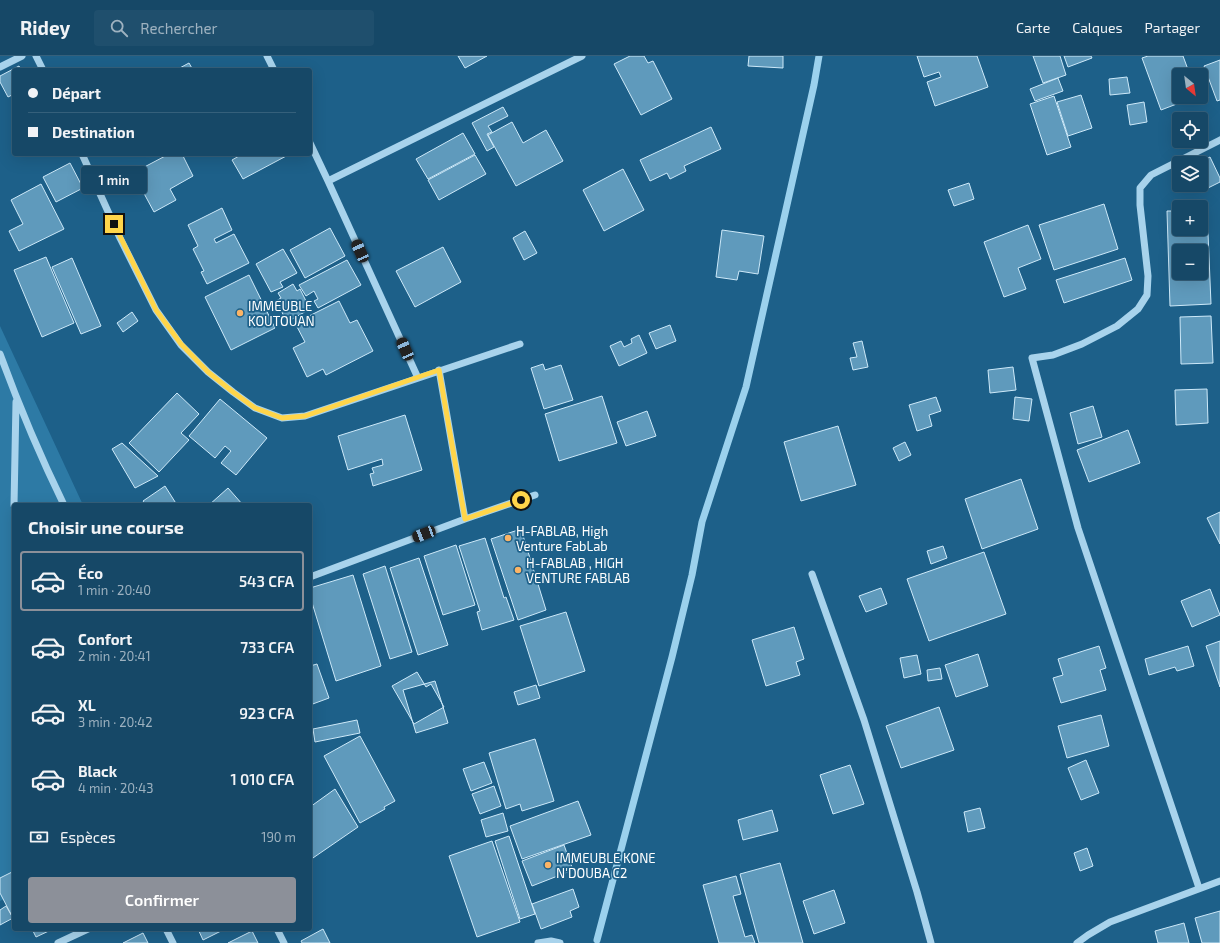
<!DOCTYPE html>
<html lang="fr">
<head>
<meta charset="utf-8">
<style>
	:root { --surface:#164867; --page:#1f4f6d; --text:#f1f3f6; --muted:#9eb2c0; --line:#35607b; --accent:#8c9099 }
	body { margin:0; font-family:"Exo 2",sans-serif; background:var(--page); color:var(--text); height:100vh; display:flex; flex-direction:column; font-size:15px; white-space:nowrap }
	* { box-sizing:border-box; margin:0 }
	p { font-size:13px; color:var(--muted) }
	.icon { flex:none; width:22px; height:22px; fill:none; stroke:currentColor; stroke-width:2; stroke-linecap:round; stroke-linejoin:round }
	.map { position:relative; flex:1; overflow:hidden }
	.details { position:absolute; left:12px; top:447px; width:300px; height:428px; display:flex; flex-direction:column; background:var(--surface); border-radius:4px; box-shadow:0 4px 16px #0002,0 0 0 1px var(--line) }
	.details>* { flex:none }
	.top-card { position:absolute; left:12px; top:12px; width:300px; height:88px; border-radius:4px; box-shadow:0 4px 16px #0002,0 0 0 1px var(--line); display:grid; align-content:center; height:88px; padding:0 16px; background:var(--surface) }
	.needle { width:26px; rotate:151deg }
	.controls { position:absolute; left:1172px; top:12px; display:grid; gap:8px }
	.controls a { display:grid; place-items:center; width:36px; height:36px; border-radius:4px; background:var(--surface); box-shadow:0 4px 16px #0002,0 0 0 1px var(--line); font-size:20px }
	.end { position:absolute; width:18px; height:18px; margin:-9px; border:5px solid #ffd54a; background:#111; box-shadow:0 0 0 2px #111 }
	.from { border-radius:50% }
	.bubble { position:absolute; height:28px; border-radius:4px; background:var(--surface); box-shadow:0 4px 16px #0002,0 0 0 1px var(--line); font-size:13px; font-weight:600; line-height:28px; text-align:center }
	.car { position:absolute; width:12px; height:24px; margin:-12px -6px; border-radius:5px; box-shadow:0 0 3px 1px #0007; background:linear-gradient(#222 24%,#8ab4d8 0 40%,#222 0 76%,#8ab4d8 0 86%,#222 0) }
	.top-card b { display:flex; align-items:center; gap:14px; height:38px; font-size:15px }
	.top-card b+b { border-top:1px solid var(--line) }
	.top-card i { width:10px; height:10px; background:var(--text) }
	ul { padding:0; list-style:none }
	li { display:flex; align-items:center; gap:12px; height:60px; margin:0 8px 6px; padding:0 8px; border:2px solid transparent; border-radius:4px }
	li div { flex:1 }
	li b { display:block; font-size:15px }
	li em { font-style:normal; font-weight:600 }
	li.on { border-color:var(--accent) }
	li>.icon { width:36px; height:36px; stroke-width:1.5 }
	h2 { padding:0 16px; font-size:18px; line-height:48px }
	.pay { display:flex; align-items:center; gap:10px; height:44px; padding:0 16px; font-size:15px }
	.pay p { margin-inline-start:auto }
	.action { display:flex; gap:8px; margin-top:auto; padding:8px 16px }
	.action a { flex:1; height:46px; border-radius:4px; background:var(--accent); color:#fff; font-size:16px; font-weight:600; line-height:46px; text-align:center }
	header { display:flex; align-items:center; gap:24px; box-sizing:border-box; height:56px; padding:0 20px; background:var(--surface); border-bottom:1px solid var(--line) }
	header strong { font-size:19px }
	nav { display:flex; gap:22px; margin-inline-start:auto; font-size:14px }
	.search { width:280px; height:36px; background:var(--page); display:flex; align-items:center; gap:10px; box-sizing:border-box; padding:0 14px; border-radius:4px; color:var(--muted); font-size:15px }
	.map>svg:first-child { display:block }
	.green { fill:#2d7aa5 }
	.lines { fill:none; stroke-linecap:round; stroke-linejoin:round }
	.stream { stroke:#9bd1ed; stroke-width:7 }
	.building { fill:#5f9abc; stroke:#cde9f9; fill-rule:evenodd }
	.minor { stroke:#a8d3ec; stroke-width:7 }
	.route { stroke:#ffd54a; stroke-width:5 }
	.poi-dot { fill:#fbb466; stroke:#1d6089; stroke-width:1.5 }
	.labels { text-anchor:middle; dominant-baseline:central; stroke-width:3.5; stroke-linejoin:round; paint-order:stroke }
	.poi-label { font-size:13px; fill:#fff; stroke:#1d6089; text-anchor:start }
</style>
</head>
<body>
<header>
<strong>Ridey</strong>
<div class="search"><svg class="icon" aria-label="search" viewBox="0 0 24 24"><circle cx="10" cy="10" r="6"/><path d="M15 15l6 6"/></svg>Rechercher</div>
<nav><a>Carte</a><a>Calques</a><a>Partager</a></nav>
</header>
<div class="map">
<svg width="1220" height="887" viewBox="0 0 1220 887">
	<rect width="100%" height="100%" fill="#1d6089"/>
	<path class="green" d="M 0,270 L 83,449 L 14,449 L 14,838 L 0,845 Z"/>
	<g class="lines">
		<path class="stream" d="M 597,884 L 672,601 L 692,519 L 702,466 L 746,331 L 814,29 L 819,0"/>
	</g>
	<path class="building" d="M 458,0 L 487,0 L 465,12 Z
		M 630,0 L 644,0 L 648,7 L 653,5 L 672,43 L 641,59 L 614,8 Z
		M 749,0 L 783,0 L 783,12 L 748,10 Z
		M 917,0 L 977,0 L 988,31 L 935,50 L 927,26 L 941,21 L 939,16 L 924,21 Z
		M 1033,0 L 1060,0 L 1066,19 L 1043,27 Z
		M 1064,0 L 1091,0 L 1092,2 L 1068,11 Z
		M 1148,0 L 1183,0 L 1190,19 L 1179,19 L 1179,41 L 1195,41 L 1161,54 L 1142,2 Z
		M 1220,4 L 1220,44 L 1217,45 L 1204,10 Z
		M 189,7 L 193,14 L 176,14 Z
		M 19,10 L 21,14 L 14,14 L 14,38 L 8,41 L 0,26 L 0,20 Z
		M 1127,21 L 1130,37 L 1110,39 L 1109,23 Z
		M 1058,22 L 1063,35 L 1035,45 L 1030,33 Z
		M 1081,39 L 1092,72 L 1068,80 L 1057,46 Z
		M 1054,40 L 1071,91 L 1047,99 L 1030,48 Z
		M 1144,46 L 1147,66 L 1130,69 L 1127,49 Z
		M 503,51 L 508,60 L 488,70 L 492,76 L 487,78 L 494,91 L 487,95 L 472,67 Z
		M 512,66 L 523,87 L 546,74 L 563,105 L 516,130 L 488,79 Z
		M 711,71 L 721,93 L 684,110 L 686,115 L 670,123 L 667,117 L 650,125 L 640,104 Z
		M 463,77 L 475,98 L 428,123 L 416,103 Z
		M 169,98 L 182,98 L 193,120 L 170,133 L 176,144 L 154,156 L 133,117 Z
		M 237,98 L 290,98 L 243,123 L 232,104 L 239,100 Z
		M 475,99 L 486,118 L 439,144 L 428,124 Z
		M 1210,101 L 1220,122 L 1220,126 L 1204,134 L 1201,128 L 1201,107 L 1198,107 Z
		M 70,107 L 83,132 L 56,146 L 43,121 Z
		M 623,113 L 644,154 L 604,175 L 583,134 Z
		M 969,127 L 974,143 L 954,150 L 948,134 Z
		M 41,128 L 64,173 L 19,195 L 9,175 L 23,168 L 11,144 Z
		M 1104,148 L 1118,193 L 1054,214 L 1039,169 Z
		M 222,152 L 232,174 L 214,183 L 216,187 L 234,178 L 249,207 L 207,228 L 201,216 L 204,215 L 193,193 L 198,190 L 188,169 Z
		M 1207,153 L 1211,248 L 1170,250 L 1167,155 L 1179,155 L 1179,173 L 1201,173 L 1201,154 ZM 1179,195 L 1201,195 L 1201,217 L 1179,217 Z
		M 1028,169 L 1041,203 L 1018,212 L 1026,233 L 1004,241 L 984,186 Z
		M 330,172 L 345,200 L 305,222 L 290,194 Z
		M 722,174 L 764,180 L 758,218 L 739,215 L 737,224 L 716,221 Z
		M 525,175 L 537,197 L 524,204 L 513,182 Z
		M 443,191 L 461,226 L 415,251 L 396,215 Z
		M 283,193 L 297,217 L 280,226 L 283,231 L 271,236 L 256,208 Z
		M 46,201 L 74,267 L 42,281 L 14,214 Z
		M 72,202 L 101,270 L 81,278 L 52,211 Z
		M 1125,202 L 1132,224 L 1064,247 L 1056,224 Z
		M 347,204 L 361,229 L 318,252 L 314,245 L 318,243 L 314,235 L 306,240 L 299,229 Z
		M 249,219 L 275,272 L 231,294 L 205,241 Z
		M 293,228 L 297,235 L 300,233 L 310,253 L 287,266 L 276,245 L 281,242 L 278,237 Z
		M 339,245 L 350,267 L 357,264 L 373,295 L 326,319 L 323,313 L 307,321 L 293,292 L 305,286 L 295,267 Z
		M 132,256 L 138,265 L 123,276 L 117,267 Z
		M 1211,260 L 1213,307 L 1181,308 L 1180,261 Z
		M 670,269 L 676,285 L 656,293 L 649,277 Z
		M 639,279 L 647,297 L 619,310 L 610,290 L 621,285 L 624,291 L 632,287 L 631,283 Z
		M 862,285 L 868,311 L 853,314 L 850,302 L 857,301 L 853,287 Z
		M 543,308 L 545,314 L 561,309 L 573,344 L 544,353 L 531,312 Z
		M 1013,311 L 1016,334 L 990,337 L 988,314 Z
		M 1207,333 L 1208,367 L 1176,369 L 1175,334 Z
		M 177,337 L 199,358 L 181,377 L 189,384 L 159,416 L 129,387 Z
		M 602,340 L 617,387 L 559,405 L 545,358 Z
		M 936,341 L 941,355 L 929,359 L 932,370 L 917,375 L 909,349 Z
		M 1015,341 L 1032,343 L 1029,365 L 1013,363 Z
		M 220,343 L 267,382 L 236,419 L 221,407 L 231,395 L 225,390 L 215,402 L 189,380 Z
		M 1093,350 L 1102,381 L 1078,388 L 1070,357 Z
		M 647,355 L 656,380 L 626,390 L 617,366 Z
		M 405,359 L 422,414 L 373,430 L 370,418 L 374,417 L 372,412 L 383,409 L 382,403 L 348,414 L 338,380 Z
		M 838,370 L 856,429 L 801,445 L 784,386 Z
		M 1128,374 L 1140,407 L 1089,426 L 1077,394 Z
		M 905,386 L 911,399 L 899,405 L 893,392 Z
		M 122,387 L 158,420 L 135,432 L 112,393 Z
		M 1021,423 L 1038,473 L 982,493 L 965,443 Z
		M 165,430 L 177,449 L 146,449 L 143,445 Z
		M 228,432 L 243,449 L 209,449 Z
		M 1220,456 L 1220,488 L 1207,462 Z
		M 521,473 L 546,554 L 518,564 L 491,483 Z
		M 485,482 L 504,542 L 506,541 L 514,564 L 482,574 L 477,556 L 480,555 L 459,490 Z
		M 456,489 L 475,549 L 443,559 L 424,500 Z
		M 943,490 L 947,502 L 931,508 L 927,495 Z
		M 984,496 L 1006,558 L 929,585 L 907,523 Z
		M 419,502 L 448,589 L 418,599 L 390,512 Z
		M 385,510 L 412,596 L 390,603 L 363,518 Z
		M 353,519 L 381,610 L 336,625 L 310,540 L 310,532 Z
		M 881,532 L 887,548 L 866,556 L 859,540 Z
		M 1210,533 L 1220,559 L 1192,571 L 1181,545 Z
		M 566,556 L 585,615 L 539,630 L 520,570 Z
		M 794,571 L 804,603 L 796,606 L 800,619 L 766,630 L 752,584 Z
		M 1220,585 L 1220,631 L 1206,590 Z
		M 1099,590 L 1106,612 L 1100,614 L 1106,634 L 1061,647 L 1053,622 L 1063,619 L 1058,603 Z
		M 1188,590 L 1194,610 L 1177,615 L 1175,611 L 1149,619 L 1145,603 Z
		M 978,598 L 988,630 L 956,641 L 945,609 Z
		M 917,599 L 921,618 L 904,622 L 900,602 Z
		M 317,608 L 329,642 L 310,649 L 310,610 Z
		M 940,612 L 942,623 L 928,625 L 927,614 Z
		M 417,616 L 426,631 L 431,628 L 444,651 L 414,668 L 392,630 Z
		M 435,625 L 448,667 L 416,677 L 403,634 Z
		M 536,629 L 540,642 L 518,649 L 514,636 Z
		M 939,651 L 954,694 L 901,712 L 886,670 Z
		M 1101,659 L 1109,690 L 1067,702 L 1058,670 Z
		M 357,664 L 360,677 L 315,686 L 313,673 Z
		M 360,680 L 395,745 L 384,751 L 385,753 L 360,767 L 324,700 Z
		M 535,683 L 554,745 L 522,755 L 520,748 L 506,753 L 489,697 Z
		M 1086,704 L 1099,737 L 1081,744 L 1068,712 Z
		M 484,706 L 492,727 L 471,735 L 463,713 Z
		M 850,709 L 864,748 L 833,758 L 820,719 Z
		M 494,730 L 501,750 L 480,758 L 472,738 Z
		M 335,733 L 358,771 L 310,804 L 310,751 Z
		M 578,745 L 591,779 L 522,803 L 510,770 Z
		M 980,752 L 985,772 L 968,776 L 964,756 Z
		M 772,754 L 778,775 L 743,784 L 738,764 Z
		M 503,757 L 508,775 L 486,781 L 481,764 Z
		M 509,780 L 535,858 L 520,863 L 495,785 Z
		M 492,785 L 520,866 L 477,881 L 449,800 Z
		M 564,789 L 573,814 L 532,830 L 522,805 Z
		M 1087,792 L 1093,810 L 1080,815 L 1074,797 Z
		M 780,807 L 803,887 L 759,887 L 740,818 Z
		M 14,815 L 14,864 L 0,837 L 0,822 Z
		M 736,820 L 741,838 L 733,840 L 745,881 L 752,879 L 755,887 L 719,887 L 703,829 Z
		M 573,833 L 579,851 L 570,855 L 572,861 L 541,873 L 532,848 Z
		M 834,834 L 845,867 L 814,878 L 803,845 Z
		M 6,850 L 13,862 L 0,869 L 0,854 Z
		M 1220,855 L 1220,887 L 1202,887 L 1195,862 Z
		M 1184,867 L 1189,887 L 1158,887 L 1155,875 Z
		M 32,873 L 53,873 L 36,881 Z
		M 198,873 L 225,873 L 203,884 Z
		M 323,873 L 330,887 L 302,887 L 301,885 Z
		M 252,875 L 258,887 L 228,887 Z
		M 143,877 L 148,887 L 123,887 Z"/>
	<g class="lines">
		<path class="minor" d="M 36,0 L 43,14
			M 267,0 L 274,14
			M 0,11 L 22,0
			M 310,87 L 328,125 L 418,322
			M 82,98 L 120,182 L 156,254 L 181,289 L 208,316 L 233,336 L 255,352 L 282,362 L 305,360 L 520,288
			M 328,125 L 582,0
			M 0,298 C 19,350 40,400 64,449
			M 439,314 L 465,463
			M 14,449 L 16,346
			M 812,518 L 864,664 L 917,836 L 931,887
			M 310,521 L 465,463 L 535,439
			M 1199,832 L 1078,472 L 1032,302 L 1053,299 L 1082,288 L 1117,270 L 1138,253 L 1147,239 L 1148,220 L 1140,149 L 1140,132 L 1151,119 L 1220,84
			M 166,873 L 173,887
			M 277,873 L 284,887
			M 58,887 L 88,873
			M 538,887 L 551,885 L 560,887
			M 1077,887 L 1088,879 L 1110,866 L 1220,825"/>
	</g>
	<g class="lines">
		<path class="route" d="M 114,168 L 156,254 L 181,288 L 208,316 L 233,336 L 255,352 L 282,362 L 305,360 L 439,314 L 465,463 L 521,444"/>
	</g>
	<g class="poi-dot">
		<circle cx="240" cy="257" r="4"/>
		<circle cx="508" cy="482" r="4"/>
		<circle cx="518" cy="514" r="4"/>
		<circle cx="548" cy="809" r="4"/>
	</g>
	<g class="labels">
		<g class="poi-label">
			<text x="248" y="250">IMMEUBLE<tspan x="248" dy="15">KOUTOUAN</tspan></text>
			<text x="516" y="475">H-FABLAB, High<tspan x="516" dy="15">Venture FabLab</tspan></text>
			<text x="526" y="507">H-FABLAB , HIGH<tspan x="526" dy="15">VENTURE FABLAB</tspan></text>
			<text x="556" y="802">IMMEUBLE KONE<tspan x="556" dy="15">N'DOUBA C2</tspan></text>
		</g>
	</g>
</svg>
<div class="controls">
<a><svg class="needle" viewBox="-14 -14 28 28"><path d="M0-13l5 13h-10z" fill="#e53935"/><path d="M0 13l5-13h-10z" fill="#9eb2c0"/></svg></a>
<a><svg class="icon" aria-label="locate" viewBox="0 0 24 24"><circle cx="12" cy="12" r="6"/><path d="M12 2v4M12 18v4M2 12h4M18 12h4"/></svg></a>
<a><svg class="icon" aria-label="layers" viewBox="0 0 24 24"><path d="M12 4l9 5-9 5-9-5zM3 14l9 5 9-5"/></svg></a>
<a>+</a>
<a>−</a>
</div>
<i class="end from" style="left:521px;top:444px"></i>
<i class="end" style="left:114px;top:168px"></i>
<div class="bubble" style="left:81px;top:110px;width:66px">1 min</div>
<i class="car" style="left:360px;top:195px;rotate:336deg"></i>
<i class="car" style="left:405px;top:293px;rotate:336deg"></i>
<i class="car" style="left:424px;top:478px;rotate:249deg"></i>
<div class="top-card">
<b><i class="from"></i>Départ</b>
<b><i></i>Destination</b>
</div>
<section class="details">
<h2>Choisir une course</h2>
<ul>
<li class="on"><svg class="icon" aria-label="car" viewBox="0 0 24 24"><path d="M5 17H2v-5l4-1 3-4h7l3 4 3 1v5h-3M9 17h6M6 11h13"/><circle cx="7" cy="17" r="2"/><circle cx="17" cy="17" r="2"/></svg><div><b>Éco</b><p>1 min · 20:40</p></div><em>543 CFA</em></li>
<li><svg class="icon" aria-label="car" viewBox="0 0 24 24"><path d="M5 17H2v-5l4-1 3-4h7l3 4 3 1v5h-3M9 17h6M6 11h13"/><circle cx="7" cy="17" r="2"/><circle cx="17" cy="17" r="2"/></svg><div><b>Confort</b><p>2 min · 20:41</p></div><em>733 CFA</em></li>
<li><svg class="icon" aria-label="car" viewBox="0 0 24 24"><path d="M5 17H2v-5l4-1 3-4h7l3 4 3 1v5h-3M9 17h6M6 11h13"/><circle cx="7" cy="17" r="2"/><circle cx="17" cy="17" r="2"/></svg><div><b>XL</b><p>3 min · 20:42</p></div><em>923 CFA</em></li>
<li><svg class="icon" aria-label="car" viewBox="0 0 24 24"><path d="M5 17H2v-5l4-1 3-4h7l3 4 3 1v5h-3M9 17h6M6 11h13"/><circle cx="7" cy="17" r="2"/><circle cx="17" cy="17" r="2"/></svg><div><b>Black</b><p>4 min · 20:43</p></div><em>1 010 CFA</em></li>
</ul>
<div class="pay"><svg class="icon" aria-label="cash" viewBox="0 0 24 24"><path d="M3 7h18v10H3z"/><circle cx="12" cy="12" r="2"/></svg>Espèces<p>190 m</p></div>
<div class="action"><a>Confirmer</a></div>
</section>
</div>
</body>
</html>
